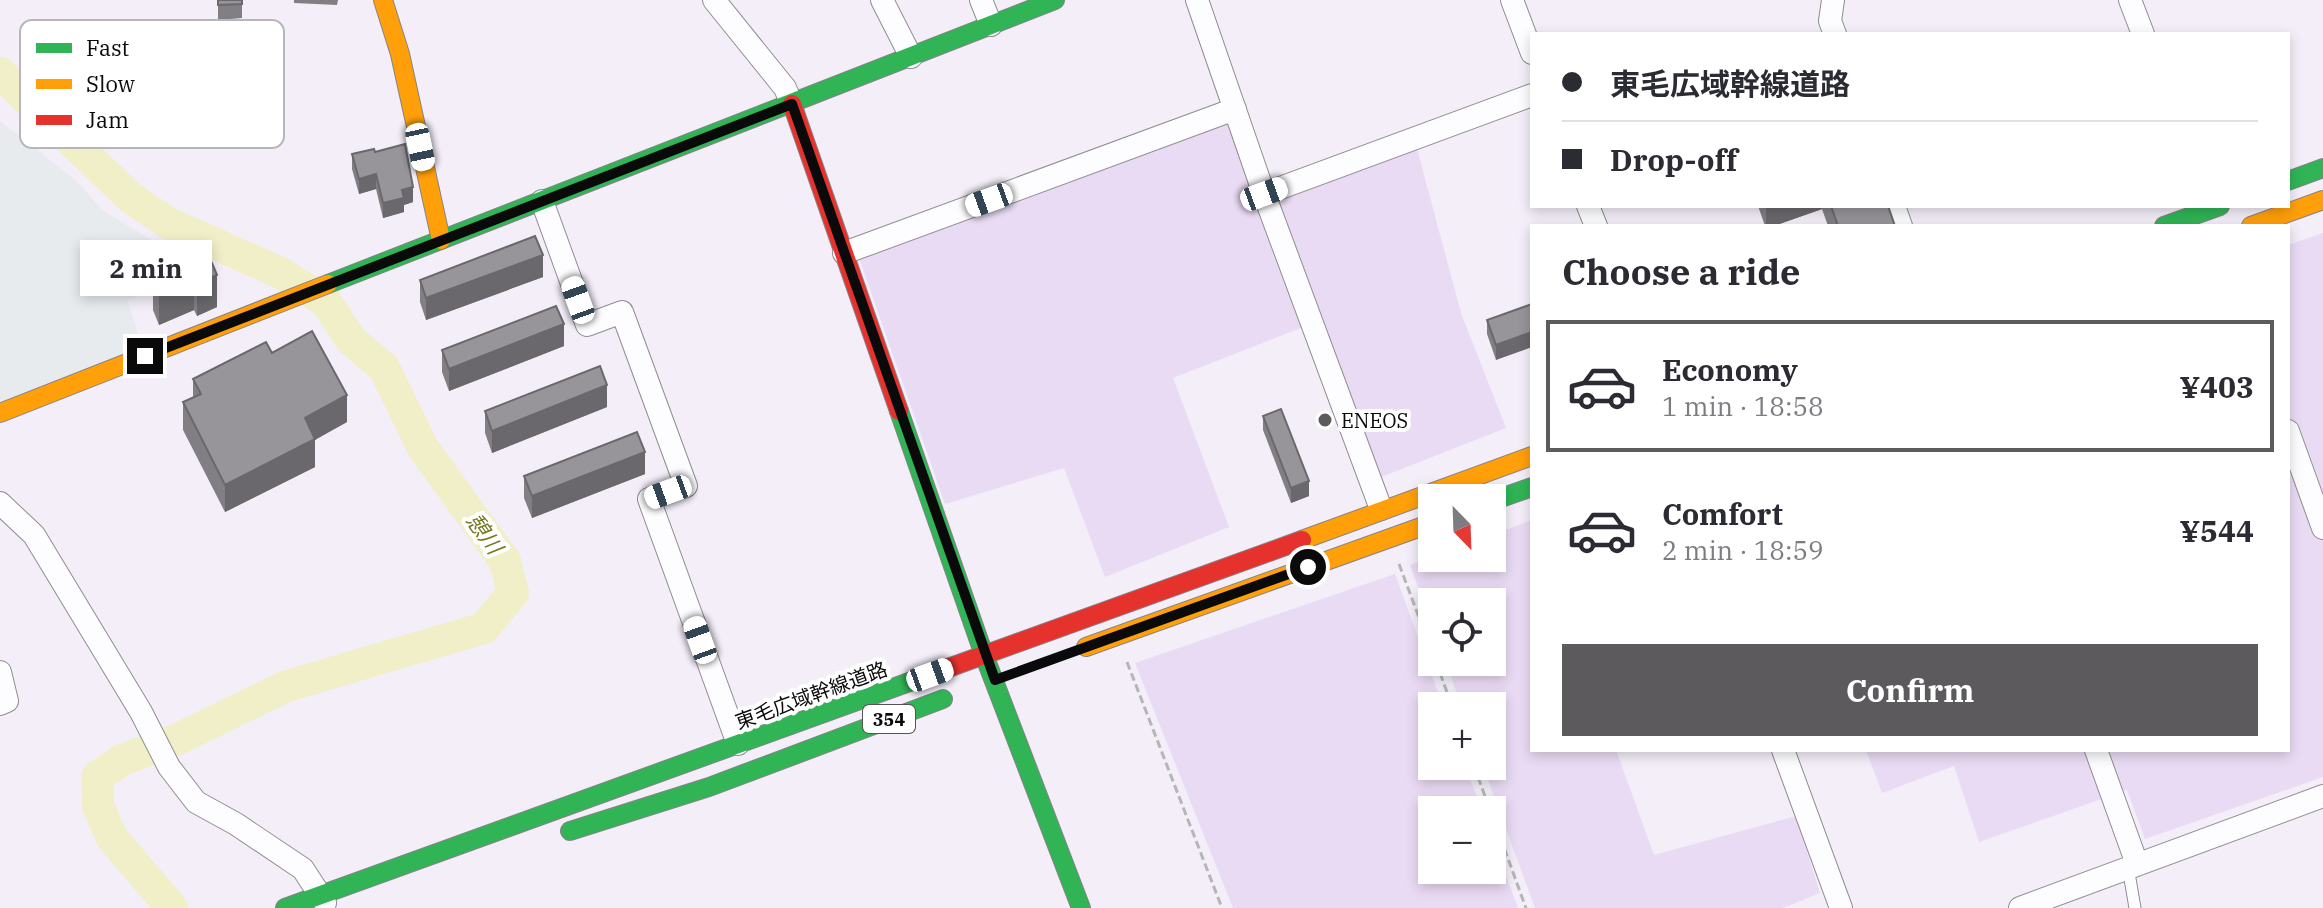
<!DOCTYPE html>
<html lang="en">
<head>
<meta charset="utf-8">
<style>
	:root { --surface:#fff; --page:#f7f7f7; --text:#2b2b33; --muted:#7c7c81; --line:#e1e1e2; --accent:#5c5a5d }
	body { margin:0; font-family:"IBM Plex Serif","Noto Sans JP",serif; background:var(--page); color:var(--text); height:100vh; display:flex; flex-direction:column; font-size:30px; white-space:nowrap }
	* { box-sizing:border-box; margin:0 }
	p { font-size:26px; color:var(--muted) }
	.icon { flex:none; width:44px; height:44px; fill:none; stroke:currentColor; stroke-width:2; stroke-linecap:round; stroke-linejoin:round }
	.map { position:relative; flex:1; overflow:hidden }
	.details { position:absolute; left:1530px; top:224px; width:760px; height:528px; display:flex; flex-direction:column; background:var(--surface); border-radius:0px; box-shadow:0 4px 12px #0003 }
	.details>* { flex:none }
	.guide { position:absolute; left:1530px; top:32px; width:760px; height:176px; border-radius:0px; box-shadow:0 4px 12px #0003; display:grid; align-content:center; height:176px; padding:0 32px; background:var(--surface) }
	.needle { width:52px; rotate:157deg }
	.buttons { position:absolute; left:1418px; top:484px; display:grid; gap:16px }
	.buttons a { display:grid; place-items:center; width:88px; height:88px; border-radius:0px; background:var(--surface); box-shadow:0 4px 12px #0003; font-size:40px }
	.end { position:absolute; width:36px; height:36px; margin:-18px; border:10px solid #0a0a0a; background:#fff; box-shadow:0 0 0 4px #fff }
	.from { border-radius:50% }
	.bubble { position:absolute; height:56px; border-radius:0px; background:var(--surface); box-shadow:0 4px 12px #0003; font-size:26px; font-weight:800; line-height:56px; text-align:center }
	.car { position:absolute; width:24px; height:48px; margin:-24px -12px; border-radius:10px; box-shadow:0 0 6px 2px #0007; background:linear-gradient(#fff 24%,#345 0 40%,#fff 0 76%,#345 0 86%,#fff 0) }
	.guide b { display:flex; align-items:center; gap:28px; height:76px; font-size:30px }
	.guide b+b { border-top:2px solid var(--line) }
	.guide i { width:20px; height:20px; background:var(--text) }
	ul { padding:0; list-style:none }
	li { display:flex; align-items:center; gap:24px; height:132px; margin:0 16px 12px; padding:0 16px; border:4px solid transparent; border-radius:0px }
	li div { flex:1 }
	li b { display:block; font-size:30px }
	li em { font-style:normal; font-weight:800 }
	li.current { border-color:var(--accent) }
	li>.icon { width:72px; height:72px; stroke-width:1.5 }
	h2 { padding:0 32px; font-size:36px; line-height:96px }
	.primary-button { display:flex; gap:16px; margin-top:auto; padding:16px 32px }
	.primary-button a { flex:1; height:92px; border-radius:0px; background:var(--accent); color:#fff; font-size:32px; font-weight:800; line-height:92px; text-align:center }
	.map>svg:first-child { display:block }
	.industrial { fill:#e8ebed }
	.farmland { fill:#e9dbf4 }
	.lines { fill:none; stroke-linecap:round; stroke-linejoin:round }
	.river { stroke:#f0efc8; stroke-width:32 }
	.lane-casing { stroke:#8f8d91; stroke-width:13 }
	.street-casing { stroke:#8f8d91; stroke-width:24 }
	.fast-casing { stroke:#868388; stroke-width:20 }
	.slow-casing { stroke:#868388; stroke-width:20 }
	.jam-casing { stroke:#868388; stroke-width:20 }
	.path { stroke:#b6b5b7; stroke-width:3; stroke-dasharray:8 4; stroke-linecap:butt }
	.lane { stroke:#fdfcfe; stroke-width:11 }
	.street { stroke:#fdfcfe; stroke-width:22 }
	.fast { stroke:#30b455; stroke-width:18 }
	.slow { stroke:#ff9f0a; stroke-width:18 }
	.jam { stroke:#e5322d; stroke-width:18 }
	.wall { fill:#827f84 }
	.shaded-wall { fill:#6a686c }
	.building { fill:#97949a; stroke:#6a686c; stroke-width:2 }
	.route { stroke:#0a0a0a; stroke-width:10 }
	.poi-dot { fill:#5c5a5d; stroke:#fff; stroke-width:3 }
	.labels { text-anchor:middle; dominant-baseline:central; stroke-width:8; stroke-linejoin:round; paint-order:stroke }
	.shield { fill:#fff; stroke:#545454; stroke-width:2 }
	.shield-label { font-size:18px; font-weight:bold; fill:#0a0a0a }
	.poi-label { font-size:20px; fill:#0a0a0a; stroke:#fff; text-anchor:start }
	.street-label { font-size:20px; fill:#0a0a0a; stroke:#fff }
	.water-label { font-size:22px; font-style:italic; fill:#747b1f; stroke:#fff }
	.key { fill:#fff; stroke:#b6b6b6; stroke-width:2 }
	.key-label { font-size:22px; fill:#0a0a0a }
</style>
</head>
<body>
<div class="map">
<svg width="2323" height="908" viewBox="0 0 2323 908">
	<rect width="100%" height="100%" fill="#f3eef8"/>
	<path class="industrial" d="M 0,121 L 79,183 L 101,209 L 199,270 L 127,300 L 143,348 L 0,405 Z"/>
	<path class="farmland" d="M 1232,120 L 1306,326 L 1173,378 L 1229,527 L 1105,577 L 1064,468 L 945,504 L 858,255 Z
		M 1416,145 L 1461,313 L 1506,428 L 1376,479 L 1267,197 Z
		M 2323,233 L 2323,777 L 2145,839 L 2127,790 L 1979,842 L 1954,766 L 1882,793 L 1866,750 L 2288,750 L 2288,245 Z
		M 1532,520 L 1532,750 L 1616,750 L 1654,855 L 1796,816 L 1820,893 L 1783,908 L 1535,908 L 1483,766 L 1492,766 L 1492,706 L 1461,706 L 1446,662 L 1492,662 L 1492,602 L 1432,602 L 1432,625 L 1410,565 L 1432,557 L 1492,558 L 1492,535 Z
		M 1395,574 L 1443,706 L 1432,706 L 1432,766 L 1465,766 L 1482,810 L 1432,810 L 1432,870 L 1492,870 L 1492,838 L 1518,908 L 1233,908 L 1135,663 Z"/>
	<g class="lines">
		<path class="river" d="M 0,73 L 131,198 L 168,223 L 281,273 L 325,301 L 351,340 L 384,368 L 423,448 L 505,561 L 513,593 L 484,628 L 287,686 L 178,739 L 122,760 L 97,777 L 98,806 L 112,838 L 172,908"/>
		<defs>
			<path id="lane" d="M 2128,867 L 2135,908"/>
			<path id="street" d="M 714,0 L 785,88 L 792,104
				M 882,0 L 911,57
				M 981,0 L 991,25
				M 1197,0 L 1264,194 L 1381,509
				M 1512,0 L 1532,53
				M 1833,0 L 1830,21 L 1835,34
				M 2130,0 L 2143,34
				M 1264,194 L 1532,95
				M 542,201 L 587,325 L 622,312 L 686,486 L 649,499 L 738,744
				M 1588,206 L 1596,226
				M 1894,206 L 1901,226
				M 844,253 L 1235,109
				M 2288,431 L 2323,528
				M 0,503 L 34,535 L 141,712 L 169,767 L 196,802 L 236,824 L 303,869 L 325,903
				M 0,672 L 7,701 L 0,704
				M 1783,750 L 1841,908
				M 2096,750 L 2137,864
				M 2020,908 L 2323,796"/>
			<path id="fast" d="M 2288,181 L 2323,168
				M 2164,226 L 2220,206
				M 328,284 L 1055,0
				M 899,411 L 984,655 L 1081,908
				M 1492,501 L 1532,487
				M 570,831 L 709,787 L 943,699
				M 285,908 L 948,668"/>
			<path id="slow" d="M 383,0 L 400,54 L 441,240
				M 2251,226 L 2323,200
				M 0,413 L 328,284
				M 1302,540 L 1532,456
				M 1086,647 L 1432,523"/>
			<path id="jam" d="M 792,104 L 899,411
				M 948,668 L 1302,540"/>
		</defs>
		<use href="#lane" class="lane-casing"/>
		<use href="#street" class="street-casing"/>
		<use href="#fast" class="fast-casing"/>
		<use href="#slow" class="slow-casing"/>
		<use href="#jam" class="jam-casing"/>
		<path class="path" d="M 1399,564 L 1432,652
			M 1127,662 L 1222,908
			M 1436,662 L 1452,706
			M 1474,766 L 1490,810
			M 1492,815 L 1526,908"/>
		<use href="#lane" class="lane"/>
		<use href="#street" class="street"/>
		<use href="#fast" class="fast"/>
		<use href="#slow" class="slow"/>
		<use href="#jam" class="jam"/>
	</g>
	<path class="wall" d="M 218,0 L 242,0 L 242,18 L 218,20 Z
		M 294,0 L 338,0 L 337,5 L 294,3 Z
		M 375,152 L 413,202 L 404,205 L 404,212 L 383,218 L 376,189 L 359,194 L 352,169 L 352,154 Z
		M 1758,206 L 1888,206 L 1895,226 L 1828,226 L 1822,209 L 1774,226 L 1765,226 Z
		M 151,261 L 183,262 L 217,307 L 197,316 L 194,310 L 159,325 L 153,310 L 153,296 L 151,292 Z
		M 543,277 L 426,320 L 420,302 L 420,280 Z
		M 1532,304 L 1496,360 L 1487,334 L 1487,320 Z
		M 564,346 L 449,391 L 442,372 L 442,350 Z
		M 272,353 L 347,422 L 315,439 L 315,467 L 225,512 L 183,430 L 183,402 L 193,397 L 193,379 Z
		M 607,407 L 492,453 L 485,433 L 485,411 Z
		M 1263,416 L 1309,496 L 1291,503 L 1263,430 Z
		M 645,474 L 532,518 L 524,498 L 524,476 Z"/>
	<path class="shaded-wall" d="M 376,174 L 376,189 L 359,194 L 359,179 Z
		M 413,187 L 413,202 L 404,205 L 404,212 L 383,218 L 383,203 L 402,190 Z
		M 1766,206 L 1822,206 L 1822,209 L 1774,226 L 1766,226 Z
		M 543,255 L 543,277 L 426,320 L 426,298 Z
		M 217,275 L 217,307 L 197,316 L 197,284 Z
		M 194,278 L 194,310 L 159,325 L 159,293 Z
		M 564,324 L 564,346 L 449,391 L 449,369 Z
		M 1532,332 L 1532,347 L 1496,360 L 1496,345 Z
		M 607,385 L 607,407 L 492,453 L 492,431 Z
		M 347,395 L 347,422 L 315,440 L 315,467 L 225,512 L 225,485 L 305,418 Z
		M 645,452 L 645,474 L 532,518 L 532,496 Z
		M 1309,481 L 1309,496 L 1291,503 L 1291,488 Z"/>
	<path class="building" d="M 218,0 L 242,0 L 242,4 L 218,5 Z
		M 405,144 L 413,187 L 402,190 L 404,198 L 383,203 L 376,174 L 359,179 L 352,154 L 374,149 L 375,152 Z
		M 1831,206 L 1888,206 L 1895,226 L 1838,226 Z
		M 535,236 L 543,255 L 426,298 L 420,280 Z
		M 178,250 L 183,262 L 202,254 L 205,261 L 209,259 L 212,263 L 217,275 L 197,284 L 194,278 L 159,293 L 153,278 L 158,276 L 151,261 Z
		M 1532,304 L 1532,332 L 1496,345 L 1487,320 Z
		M 556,306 L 564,324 L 449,369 L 442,350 Z
		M 312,331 L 347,395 L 305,418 L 315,439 L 225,485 L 183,402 L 201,394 L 193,379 L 266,342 L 272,353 Z
		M 600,366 L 607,385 L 492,431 L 485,411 Z
		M 1281,409 L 1309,481 L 1291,488 L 1263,416 Z
		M 637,432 L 645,452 L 532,496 L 524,476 Z"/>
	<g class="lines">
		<path class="route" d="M 145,356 L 792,104 L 995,680 L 1308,567"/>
	</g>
	<circle class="poi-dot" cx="1325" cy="420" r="8"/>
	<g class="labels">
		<rect class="shield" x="863" y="705" width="52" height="28" rx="6"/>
		<g class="shield-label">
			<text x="889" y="719">354</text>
		</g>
		<g class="poi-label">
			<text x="1341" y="420">ENEOS</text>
		</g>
		<g class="street-label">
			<text transform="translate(811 695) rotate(-20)">東毛広域幹線道路</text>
		</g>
		<g class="water-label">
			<text transform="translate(485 533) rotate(54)">憩川</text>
		</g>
	</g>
	<rect x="20" y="20" width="264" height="128" rx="12" class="key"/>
	<rect x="36" y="43" width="36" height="10" fill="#30b455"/>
	<rect x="36" y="79" width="36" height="10" fill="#ff9f0a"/>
	<rect x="36" y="115" width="36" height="10" fill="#e5322d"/>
	<g class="key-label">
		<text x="86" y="56">Fast</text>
		<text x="86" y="92">Slow</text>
		<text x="86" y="128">Jam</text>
	</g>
</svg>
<div class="buttons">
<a><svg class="needle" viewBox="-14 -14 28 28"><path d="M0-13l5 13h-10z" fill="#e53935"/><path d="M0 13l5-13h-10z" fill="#7c7c81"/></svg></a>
<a><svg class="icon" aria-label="locate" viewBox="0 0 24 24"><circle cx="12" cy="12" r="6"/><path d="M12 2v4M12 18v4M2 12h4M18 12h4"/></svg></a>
<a>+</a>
<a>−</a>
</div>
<i class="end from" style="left:1308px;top:567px"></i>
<i class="end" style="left:145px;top:356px"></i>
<div class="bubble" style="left:80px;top:240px;width:132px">2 min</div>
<i class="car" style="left:420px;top:147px;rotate:168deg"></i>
<i class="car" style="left:1264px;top:194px;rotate:70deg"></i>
<i class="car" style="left:989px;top:200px;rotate:250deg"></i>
<i class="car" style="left:578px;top:300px;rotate:340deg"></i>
<i class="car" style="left:668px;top:492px;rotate:250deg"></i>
<i class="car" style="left:700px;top:640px;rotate:340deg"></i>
<i class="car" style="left:930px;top:675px;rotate:70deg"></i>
<div class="guide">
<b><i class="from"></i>東毛広域幹線道路</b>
<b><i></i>Drop-off</b>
</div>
<section class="details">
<h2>Choose a ride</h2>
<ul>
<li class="current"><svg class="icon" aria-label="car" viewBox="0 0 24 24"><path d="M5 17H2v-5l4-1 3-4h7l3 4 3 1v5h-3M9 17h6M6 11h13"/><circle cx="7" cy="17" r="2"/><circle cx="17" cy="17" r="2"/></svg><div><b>Economy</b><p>1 min · 18:58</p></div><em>¥403</em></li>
<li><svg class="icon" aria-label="car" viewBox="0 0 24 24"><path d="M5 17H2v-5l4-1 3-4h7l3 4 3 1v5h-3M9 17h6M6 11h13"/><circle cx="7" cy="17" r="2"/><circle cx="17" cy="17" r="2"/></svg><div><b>Comfort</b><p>2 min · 18:59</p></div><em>¥544</em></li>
</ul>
<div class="primary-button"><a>Confirm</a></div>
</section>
</div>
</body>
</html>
